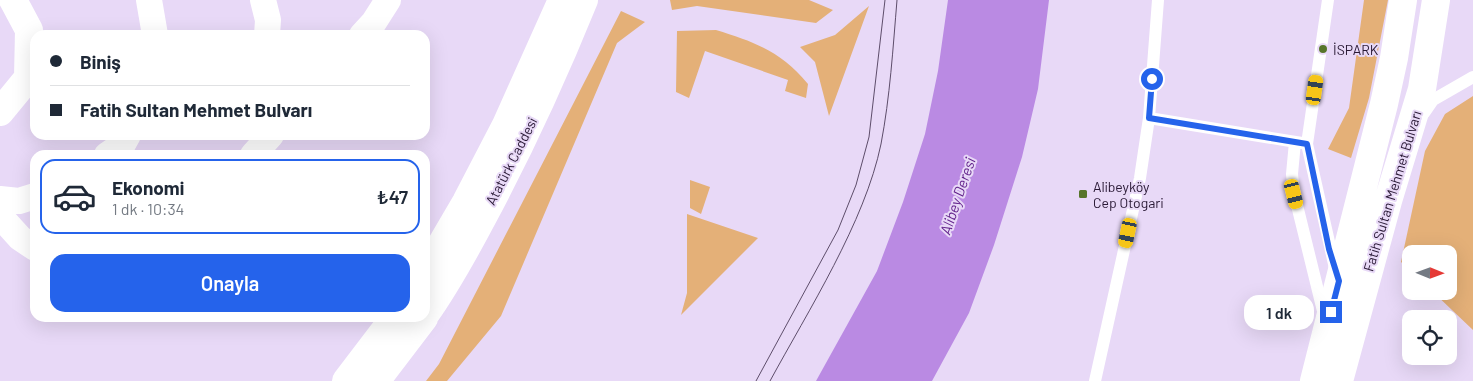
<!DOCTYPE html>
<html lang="tr">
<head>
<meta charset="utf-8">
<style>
	:root { --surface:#fff; --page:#f6f6f7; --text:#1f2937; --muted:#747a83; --line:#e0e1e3; --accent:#2563eb }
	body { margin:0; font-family:Barlow,sans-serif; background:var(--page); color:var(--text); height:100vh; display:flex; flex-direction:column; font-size:19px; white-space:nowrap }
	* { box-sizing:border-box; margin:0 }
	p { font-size:16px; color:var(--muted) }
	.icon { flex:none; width:28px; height:28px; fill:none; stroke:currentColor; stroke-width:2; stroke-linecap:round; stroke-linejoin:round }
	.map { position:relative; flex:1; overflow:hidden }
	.side { position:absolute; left:30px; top:150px; width:400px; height:172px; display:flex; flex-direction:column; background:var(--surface); border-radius:15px; box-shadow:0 5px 20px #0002 }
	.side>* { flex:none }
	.hud { position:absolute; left:30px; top:30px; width:400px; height:110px; border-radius:15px; box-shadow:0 5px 20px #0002; display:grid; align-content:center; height:110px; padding:0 20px; background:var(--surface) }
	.needle { width:32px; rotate:91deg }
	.controls { position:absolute; left:1402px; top:245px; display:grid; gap:10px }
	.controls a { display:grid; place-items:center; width:55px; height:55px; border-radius:10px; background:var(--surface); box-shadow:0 5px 20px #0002; font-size:25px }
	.end { position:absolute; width:22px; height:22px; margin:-11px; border:6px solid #2563eb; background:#fff; box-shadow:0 0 0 2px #fff }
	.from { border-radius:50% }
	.bubble { position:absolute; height:35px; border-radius:15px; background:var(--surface); box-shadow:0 5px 20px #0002; font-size:16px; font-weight:600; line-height:35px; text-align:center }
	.car { position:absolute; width:15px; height:30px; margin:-15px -8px; border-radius:6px; box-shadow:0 0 4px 1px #0007; background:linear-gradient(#f5c518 24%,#345 0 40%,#f5c518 0 76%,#345 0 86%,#f5c518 0) }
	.hud b { display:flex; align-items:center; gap:18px; height:48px; font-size:19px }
	.hud b+b { border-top:1px solid var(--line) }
	.hud i { width:12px; height:12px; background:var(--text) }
	ul { padding:9px 0 0; list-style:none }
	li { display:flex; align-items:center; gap:15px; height:75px; margin:0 10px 8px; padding:0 10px; border:2px solid transparent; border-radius:15px }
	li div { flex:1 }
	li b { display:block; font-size:19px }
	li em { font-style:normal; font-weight:600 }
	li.active { border-color:var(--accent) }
	li>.icon { width:45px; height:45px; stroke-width:1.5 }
	.action { display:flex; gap:10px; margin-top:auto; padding:10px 20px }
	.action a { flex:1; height:58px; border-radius:15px; background:var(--accent); color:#fff; font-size:20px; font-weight:600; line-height:58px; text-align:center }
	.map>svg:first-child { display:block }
	.green { fill:#e4b078 }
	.water { fill:#ba8ae3 }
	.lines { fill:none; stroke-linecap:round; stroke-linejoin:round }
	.lane { stroke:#fff; stroke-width:12 }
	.street { stroke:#fff; stroke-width:26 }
	.secondary { stroke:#fff; stroke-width:28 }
	.primary { stroke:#fff; stroke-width:28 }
	.tram { stroke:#5d4d6a; stroke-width:1 }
	.route { stroke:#2563eb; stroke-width:6 }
	.poi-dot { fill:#57752a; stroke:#e8d9f7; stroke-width:2 }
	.labels { text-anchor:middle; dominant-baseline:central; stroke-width:4; stroke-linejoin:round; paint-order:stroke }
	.poi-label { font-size:14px; fill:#291935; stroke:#e8d9f7; text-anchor:start }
	.street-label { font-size:14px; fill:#291935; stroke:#e8d9f7 }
	.water-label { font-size:15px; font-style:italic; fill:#63248c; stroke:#e8d9f7 }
</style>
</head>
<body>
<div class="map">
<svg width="1473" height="381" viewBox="0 0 1473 381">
	<rect width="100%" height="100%" fill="#e8d9f7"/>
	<path class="green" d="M 670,0 L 809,0 L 833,10 L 816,23 L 697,6 L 672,10 Z
		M 1364,0 L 1388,0 L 1369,98 L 1351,158 L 1328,149 L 1349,108 Z
		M 869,6 L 829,116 L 815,62 L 800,47 L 835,35 Z
		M 621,11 L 645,22 L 617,43 L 501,316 L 447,381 L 426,381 L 439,364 Z
		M 716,30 C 755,42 782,52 808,84 L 806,98 L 785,91 L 788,80 L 705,51 L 689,98 L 676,92 L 677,31 Z
		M 1473,96 L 1473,330 L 1432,291 L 1449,291 L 1449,254 L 1411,254 L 1411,271 L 1401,262 L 1425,151 L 1445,114 Z
		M 690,180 L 710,187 L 701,214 L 690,208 Z
		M 687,214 L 758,238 L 681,315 L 687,293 Z"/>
	<path class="water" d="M 948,0 L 1049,0 L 1038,89 L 1022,157 L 994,245 L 969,313 L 932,381 L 816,381 L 877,271 L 903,202 L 925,134 L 938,71 Z"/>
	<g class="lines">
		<path class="lane" d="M 1328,0 L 1307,144 L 1336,273
			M 1424,113 L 1433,100 L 1473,77
			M 1149,118 L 1302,143
			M 1295,142 L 1292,174 L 1294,193 L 1324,315
			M 1095,381 L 1140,178 L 1149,118 L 1158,0"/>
		<path class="street" d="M 149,0 L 155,35
			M 263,0 L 268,20 L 267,35
			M 362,35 L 374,22 L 388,0
			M 107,155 L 123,144 L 128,135
			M 253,155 L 271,135
			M 0,199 L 19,201 L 35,196
			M 0,216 L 20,238 L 35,248"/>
		<path class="secondary" d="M 0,112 L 28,78 L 29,30 L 13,0"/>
		<path class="primary" d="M 425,272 L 466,202 L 506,125 L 562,0
			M 425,315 C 447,284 465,251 483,217 C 521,146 554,74 584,0
			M 346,381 L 394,318
			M 376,381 L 424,318
			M 1314,381 L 1384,104 L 1394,58 L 1403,0
			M 1339,381 L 1388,201 L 1422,89 L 1436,0"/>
		<path class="tram" d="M 756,381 L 838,230 L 856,185 L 869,137 L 885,0
			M 770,381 C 808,311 865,222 881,144 C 890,97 893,48 897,0"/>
	</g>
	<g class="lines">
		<path class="route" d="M 1152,79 L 1149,118 L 1307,144 L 1329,249 L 1339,281 L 1331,312"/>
	</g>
	<g class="poi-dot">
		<circle cx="1323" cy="49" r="5"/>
		<rect x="1078" y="189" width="10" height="10" rx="2.5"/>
	</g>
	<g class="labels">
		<g class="poi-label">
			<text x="1333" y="49">İSPARK</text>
			<text x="1093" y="186">Alibeyköy<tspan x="1093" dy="16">Cep Otogari</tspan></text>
		</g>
		<g class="street-label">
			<text transform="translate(511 161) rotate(-63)">Atatürk Caddesi</text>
			<text transform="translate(1392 191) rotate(-73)">Fatih Sultan Mehmet Bulvarı</text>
		</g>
		<g class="water-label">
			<text transform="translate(957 196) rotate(-71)">Alibey Deresi</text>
		</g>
	</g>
</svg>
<div class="controls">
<a><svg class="needle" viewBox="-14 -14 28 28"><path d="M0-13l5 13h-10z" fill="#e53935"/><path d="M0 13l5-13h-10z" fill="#747a83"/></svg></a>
<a><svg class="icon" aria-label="locate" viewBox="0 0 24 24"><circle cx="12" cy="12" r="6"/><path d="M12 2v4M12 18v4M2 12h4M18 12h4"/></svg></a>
</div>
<i class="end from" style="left:1152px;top:79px"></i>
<i class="end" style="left:1331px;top:312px"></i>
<div class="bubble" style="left:1244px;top:295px;width:70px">1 dk</div>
<i class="car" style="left:1315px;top:90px;rotate:8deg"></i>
<i class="car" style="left:1294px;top:194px;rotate:166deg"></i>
<i class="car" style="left:1128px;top:233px;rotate:192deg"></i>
<div class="hud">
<b><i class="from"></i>Biniş</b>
<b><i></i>Fatih Sultan Mehmet Bulvarı</b>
</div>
<section class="side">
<ul>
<li class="active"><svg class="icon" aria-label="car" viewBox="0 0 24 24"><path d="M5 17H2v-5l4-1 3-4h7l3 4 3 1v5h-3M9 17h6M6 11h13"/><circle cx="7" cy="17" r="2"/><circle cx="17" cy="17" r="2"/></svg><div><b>Ekonomi</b><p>1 dk · 10:34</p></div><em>₺47</em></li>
</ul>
<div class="action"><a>Onayla</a></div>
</section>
</div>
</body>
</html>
